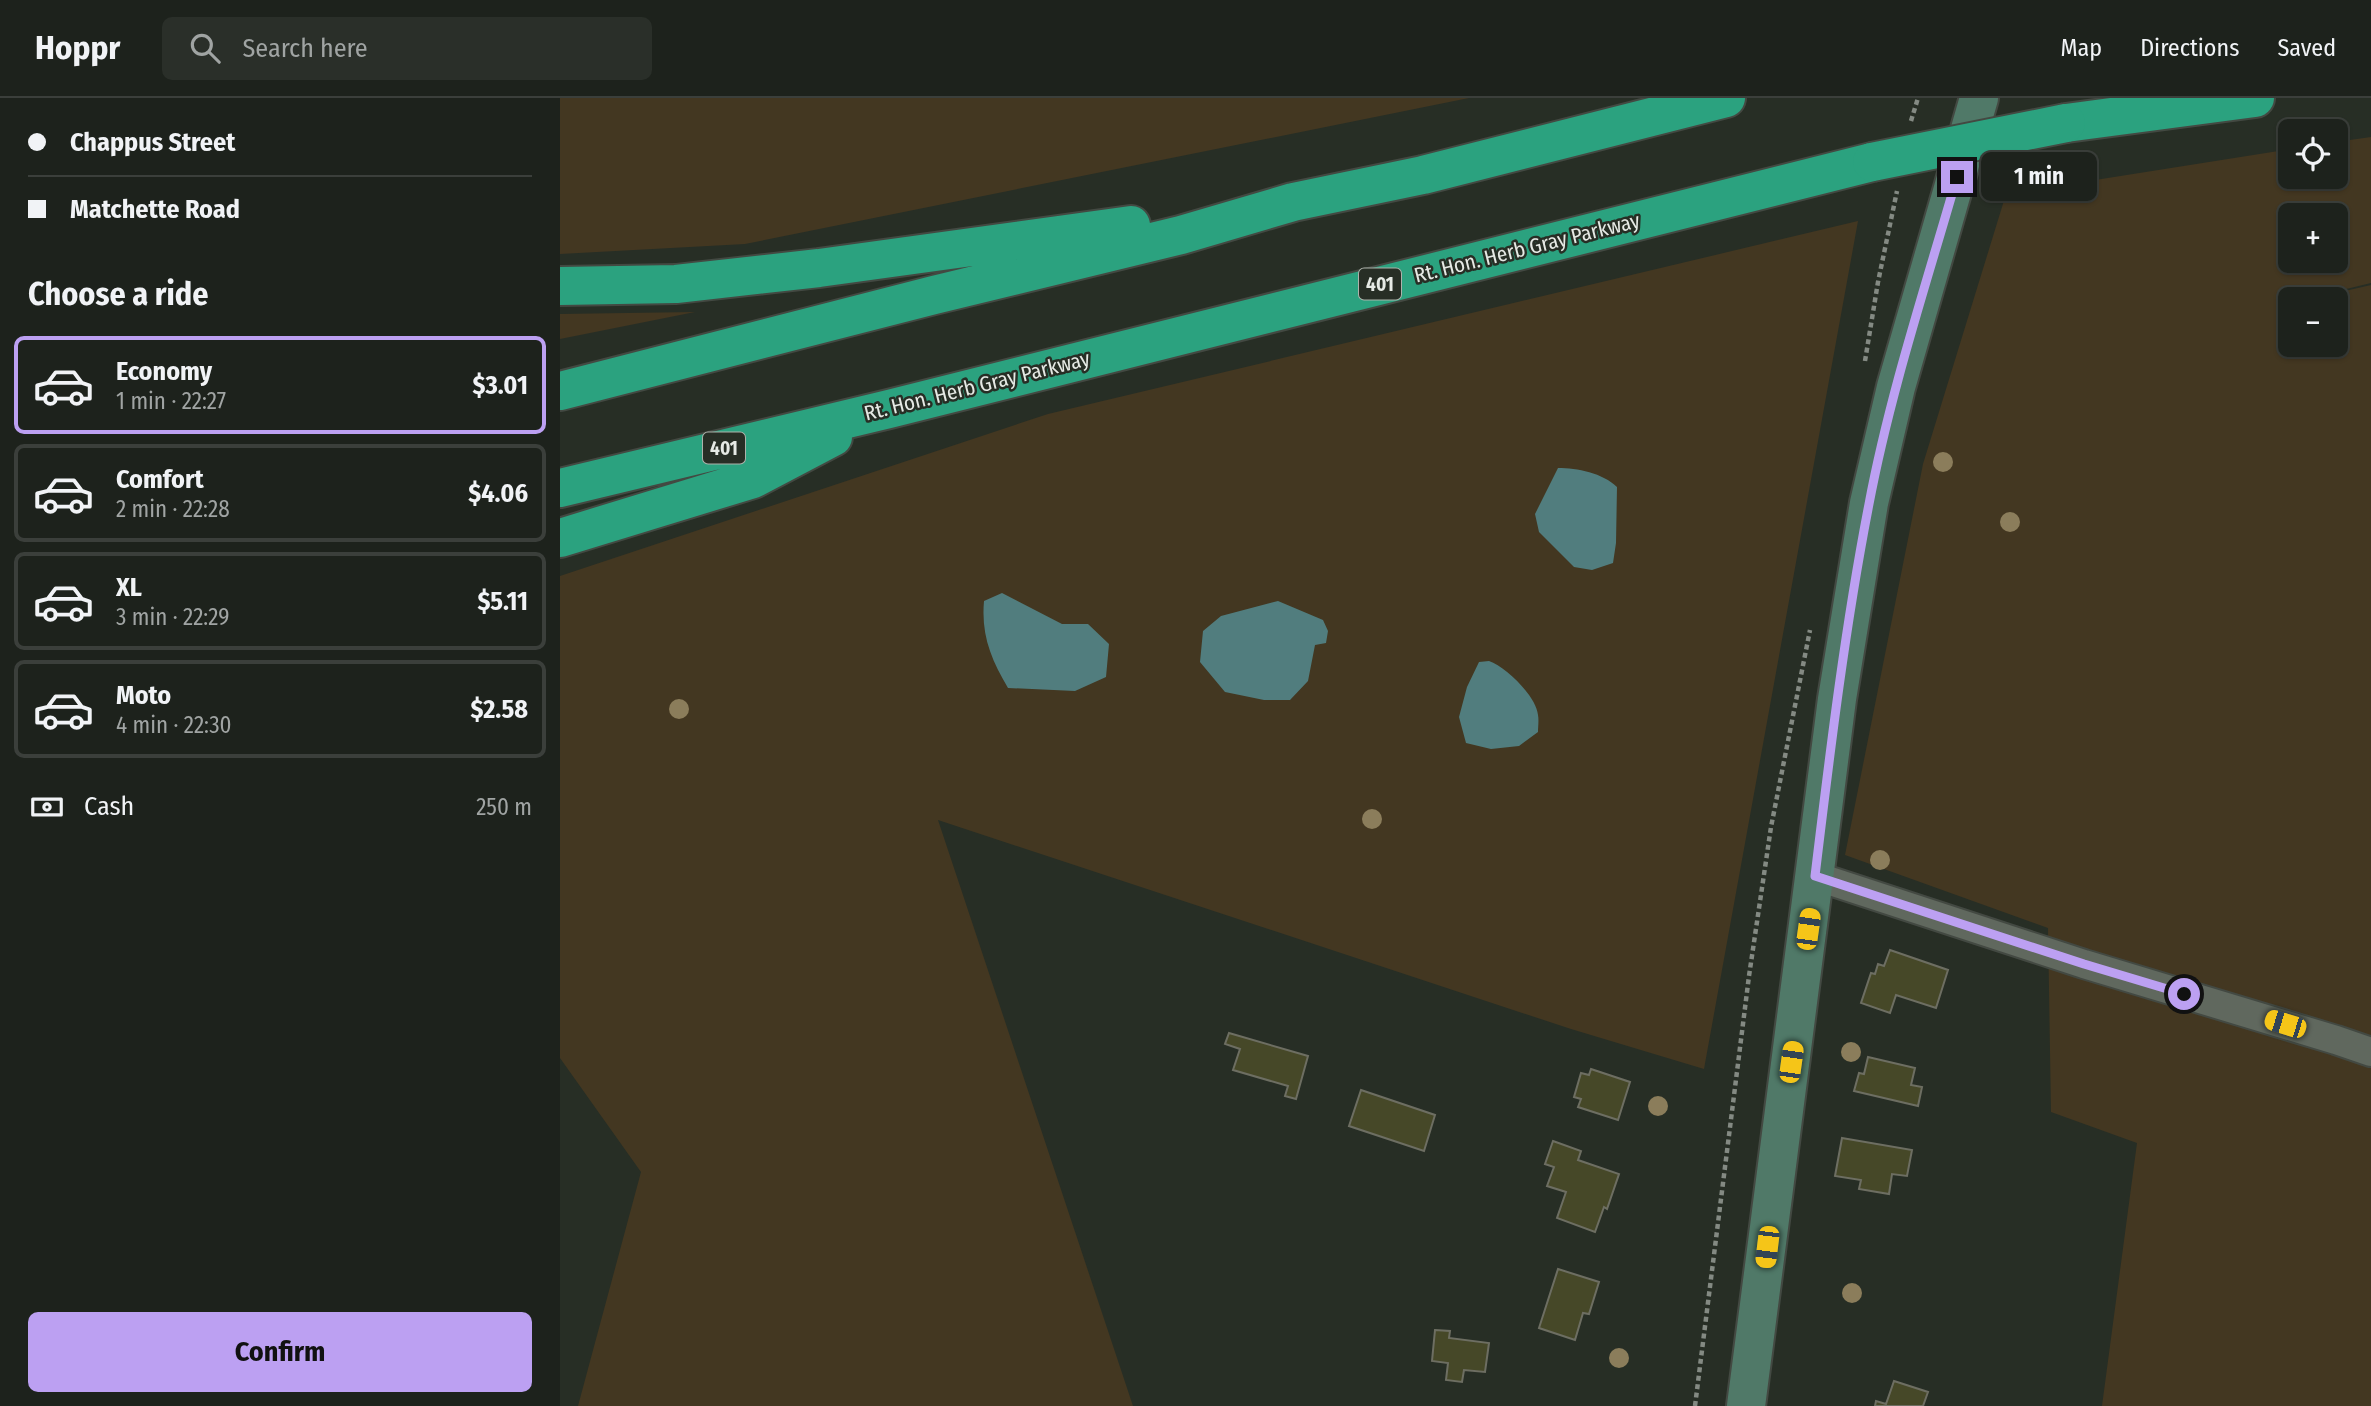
<!DOCTYPE html>
<html lang="en">
<head>
<meta charset="utf-8">
<style>
	:root { --surface:#1d221c; --page:#2a2f29; --text:#f1f3f6; --muted:#a0a4a3; --line:#3b3f3b; --accent:#bca0f2 }
	body { margin:0; font-family:"Fira Sans Condensed",sans-serif; background:var(--page); color:var(--text); height:100vh; display:flex; flex-direction:column; font-size:26px; white-space:nowrap }
	* { box-sizing:border-box; margin:0 }
	p { font-size:23px; color:var(--muted) }
	.icon { flex:none; width:38px; height:38px; fill:none; stroke:currentColor; stroke-width:2; stroke-linecap:round; stroke-linejoin:round }
	.map { position:relative; flex:1; overflow:hidden }
	.sheet { display:flex; flex-direction:column; background:var(--surface); width:560px }
	.sheet>* { flex:none }
	.guide { display:grid; align-content:center; height:154px; padding:0 28px; background:var(--surface) }
	.buttons { position:absolute; left:1718px; top:21px; display:grid; gap:14px }
	.buttons a { display:grid; place-items:center; width:70px; height:70px; border-radius:10px; background:var(--surface); box-shadow:0 2px 5px #0004,0 0 0 2px var(--line); font-size:35px }
	.end { position:absolute; width:32px; height:32px; margin:-16px; border:9px solid #bca0f2; background:#111; box-shadow:0 0 0 4px #111 }
	.from { border-radius:50% }
	.bubble { position:absolute; height:49px; border-radius:10px; background:var(--surface); box-shadow:0 2px 5px #0004,0 0 0 2px var(--line); font-size:23px; font-weight:700; line-height:49px; text-align:center }
	.car { position:absolute; width:21px; height:42px; margin:-21px -10px; border-radius:9px; box-shadow:0 0 5px 2px #0007; background:linear-gradient(#f5c518 24%,#345 0 40%,#f5c518 0 76%,#345 0 86%,#f5c518 0) }
	.guide b { display:flex; align-items:center; gap:24px; height:66px; font-size:26px }
	.guide b+b { border-top:2px solid var(--line) }
	.guide i { width:18px; height:18px; background:var(--text) }
	ul { padding:0; list-style:none }
	li { display:flex; align-items:center; gap:21px; height:98px; margin:0 14px 10px; padding:0 14px; border:4px solid var(--line); border-radius:10px }
	li div { flex:1 }
	li b { display:block; font-size:26px }
	li em { font-style:normal; font-weight:700 }
	li.active { border-color:var(--accent) }
	li>.icon { width:63px; height:63px; stroke-width:1.5 }
	h2 { padding:0 28px; font-size:32px; line-height:84px }
	.pay { display:flex; align-items:center; gap:18px; height:77px; padding:0 28px; font-size:26px }
	.pay p { margin-inline-start:auto }
	.action { display:flex; gap:14px; margin-top:auto; padding:14px 28px }
	.action a { flex:1; height:80px; border-radius:10px; background:var(--accent); color:#111; font-size:28px; font-weight:700; line-height:80px; text-align:center }
	header { display:flex; align-items:center; gap:42px; box-sizing:border-box; height:98px; padding:0 35px; background:var(--surface); border-bottom:2px solid var(--line) }
	header strong { font-size:33px }
	nav { display:flex; gap:38px; margin-inline-start:auto; font-size:24px }
	.search { width:490px; height:63px; background:var(--page); display:flex; align-items:center; gap:18px; box-sizing:border-box; padding:0 24px; border-radius:10px; color:var(--muted); font-size:26px }
	main { display:flex; flex:1; min-height:0 }
	.map>svg:first-child { display:block }
	.green { fill:#433721; fill-rule:evenodd }
	.water { fill:#517d7e }
	.building { fill:#464828; stroke:#6d6e62; stroke-width:2 }
	.lines { fill:none; stroke-linecap:round; stroke-linejoin:round }
	.street-casing { stroke:#434942; stroke-width:32 }
	.secondary-casing { stroke:#434942; stroke-width:42 }
	.highway-casing { stroke:#434942; stroke-width:42 }
	.path { stroke:#848a83; stroke-width:4.5; stroke-dasharray:5 3.5; stroke-linecap:butt }
	.street { stroke:#60685e; stroke-width:28 }
	.secondary { stroke:#507968; stroke-width:38 }
	.highway { stroke:#2ba27f; stroke-width:38 }
	.highway-bridge-casing { stroke:#434942; stroke-width:42; stroke-linecap:butt }
	.highway-bridge { stroke:#2ba27f; stroke-width:38 }
	.tree { fill:#8b7d5b }
	.route { stroke:#bca0f2; stroke-width:9 }
	.labels { text-anchor:middle; dominant-baseline:central; stroke-width:5; stroke-linejoin:round; paint-order:stroke }
	.shield { fill:#272e25; stroke:#adb2ab; stroke-width:2 }
	.shield-label { font-size:19px; font-weight:bold; fill:#e6eae5 }
	.street-label { font-size:21px; fill:#e6eae5; stroke:#272e25 }
</style>
</head>
<body>
<header>
<strong>Hoppr</strong>
<div class="search"><svg class="icon" aria-label="search" viewBox="0 0 24 24"><circle cx="10" cy="10" r="6"/><path d="M15 15l6 6"/></svg>Search here</div>
<nav><a>Map</a><a>Directions</a><a>Saved</a></nav>
</header>
<main>
<section class="sheet">
<div class="guide">
<b><i class="from"></i>Chappus Street</b>
<b><i></i>Matchette Road</b>
</div>
<h2>Choose a ride</h2>
<ul>
<li class="active"><svg class="icon" aria-label="car" viewBox="0 0 24 24"><path d="M5 17H2v-5l4-1 3-4h7l3 4 3 1v5h-3M9 17h6M6 11h13"/><circle cx="7" cy="17" r="2"/><circle cx="17" cy="17" r="2"/></svg><div><b>Economy</b><p>1 min · 22:27</p></div><em>$3.01</em></li>
<li><svg class="icon" aria-label="car" viewBox="0 0 24 24"><path d="M5 17H2v-5l4-1 3-4h7l3 4 3 1v5h-3M9 17h6M6 11h13"/><circle cx="7" cy="17" r="2"/><circle cx="17" cy="17" r="2"/></svg><div><b>Comfort</b><p>2 min · 22:28</p></div><em>$4.06</em></li>
<li><svg class="icon" aria-label="car" viewBox="0 0 24 24"><path d="M5 17H2v-5l4-1 3-4h7l3 4 3 1v5h-3M9 17h6M6 11h13"/><circle cx="7" cy="17" r="2"/><circle cx="17" cy="17" r="2"/></svg><div><b>XL</b><p>3 min · 22:29</p></div><em>$5.11</em></li>
<li><svg class="icon" aria-label="car" viewBox="0 0 24 24"><path d="M5 17H2v-5l4-1 3-4h7l3 4 3 1v5h-3M9 17h6M6 11h13"/><circle cx="7" cy="17" r="2"/><circle cx="17" cy="17" r="2"/></svg><div><b>Moto</b><p>4 min · 22:30</p></div><em>$2.58</em></li>
</ul>
<div class="pay"><svg class="icon" aria-label="cash" viewBox="0 0 24 24"><path d="M3 7h18v10H3z"/><circle cx="12" cy="12" r="2"/></svg>Cash<p>250 m</p></div>
<div class="action"><a>Confirm</a></div>
</section>
<div class="map">
<svg width="1811" height="1308" viewBox="0 0 1811 1308">
	<rect width="100%" height="100%" fill="#272e25"/>
	<path class="green" d="M 0,0 L 909,0 L 185,146 L 0,156 Z
		M 1811,39 L 1811,185 L 1745,201 L 1731,201 L 1731,247 L 1776,247 L 1776,201 L 1750,201 L 1811,187 L 1811,1308 L 1542,1308 L 1577,1045 L 1491,1014 L 1488,830 L 1285,757 L 1363,366 L 1446,96 L 1731,51 L 1731,79 L 1776,79 L 1776,44 ZM 1731,117 L 1776,117 L 1776,163 L 1731,163 Z
		M 1298,123 L 1144,971 L 1011,931 L 378,722 L 573,1308 L 18,1308 L 81,1074 L 0,960 L 0,478 L 488,316 Z
		M 135,214 L 0,241 L 0,216 Z"/>
	<path class="water" d="M 998,370 C 1017,370 1043,375 1057,389 L 1056,445 L 1053,465 L 1032,472 L 1014,469 L 979,434 L 975,416 Z
		M 442,495 L 502,526 L 528,526 L 549,546 L 546,579 L 515,593 L 448,590 C 431,561 421,537 424,503 Z
		M 718,503 L 763,522 L 768,533 L 766,545 L 755,547 L 748,583 L 730,602 L 704,602 L 665,594 L 640,564 L 643,533 L 661,518 Z
		M 929,563 C 946,569 976,598 978,617 C 979,622 978,629 978,634 L 959,648 L 931,651 L 906,645 L 899,619 L 907,589 L 919,564 Z"/>
	<path class="building" d="M 1330,852 L 1388,872 L 1376,910 L 1336,897 L 1330,915 L 1301,905 L 1311,875 L 1315,876 L 1318,866 L 1324,868 Z
		M 669,935 L 748,958 L 736,1001 L 725,998 L 728,988 L 673,972 L 680,951 L 665,946 Z
		M 1308,959 L 1355,970 L 1351,987 L 1362,989 L 1358,1008 L 1294,993 L 1299,975 L 1304,976 Z
		M 1031,971 L 1070,984 L 1058,1022 L 1018,1009 L 1021,1001 L 1014,999 L 1021,975 L 1029,977 Z
		M 801,992 L 875,1017 L 864,1053 L 789,1028 Z
		M 1282,1040 L 1352,1052 L 1347,1078 L 1332,1076 L 1329,1096 L 1299,1091 L 1301,1082 L 1275,1078 Z
		M 993,1043 L 1021,1053 L 1018,1062 L 1059,1076 L 1047,1111 L 1044,1109 L 1035,1134 L 997,1120 L 1006,1094 L 987,1088 L 994,1069 L 985,1066 Z
		M 998,1171 L 1039,1184 L 1029,1216 L 1023,1215 L 1015,1242 L 979,1230 Z
		M 875,1232 L 890,1233 L 889,1240 L 929,1245 L 925,1274 L 904,1272 L 902,1284 L 886,1282 L 888,1265 L 872,1263 Z
		M 1334,1283 L 1368,1294 L 1363,1308 L 1315,1308 L 1316,1303 L 1326,1306 Z"/>
	<g class="lines">
		<defs>
			<path id="street" d="M 1255,778 L 1524,866 L 1776,942 L 1811,954"/>
			<path id="secondary" d="M 1186,1308 L 1277,601 L 1309,405 L 1336,289 L 1419,0"/>
			<path id="highway" d="M 1506,25 L 1695,0
				M 0,188 L 116,186 L 259,170 L 571,127
				M 0,293 L 374,197 L 621,137 L 733,104 L 863,77 L 1166,0
				M 0,390 L 329,311 L 1312,64
				M 0,440 L 193,381 L 273,339"/>
		</defs>
		<use href="#street" class="street-casing"/>
		<use href="#secondary" class="secondary-casing"/>
		<use href="#highway" class="highway-casing"/>
		<path class="path" d="M 1351,23 L 1358,0
			M 1305,263 L 1318,184 L 1337,93
			M 1135,1308 L 1189,878 L 1211,729 L 1250,532"/>
		<use href="#street" class="street"/>
		<use href="#secondary" class="secondary"/>
		<use href="#highway" class="highway"/>
		<defs>
			<path id="highway-bridge" d="M 1312,64 L 1506,25"/>
		</defs>
		<use href="#highway-bridge" class="highway-bridge-casing"/>
		<use href="#highway-bridge" class="highway-bridge"/>
	</g>
	<g class="tree">
		<circle cx="1383" cy="364" r="10"/>
		<circle cx="1450" cy="424" r="10"/>
		<circle cx="119" cy="611" r="10"/>
		<circle cx="812" cy="721" r="10"/>
		<circle cx="1320" cy="762" r="10"/>
		<circle cx="1291" cy="954" r="10"/>
		<circle cx="1098" cy="1008" r="10"/>
		<circle cx="1292" cy="1195" r="10"/>
		<circle cx="1059" cy="1260" r="10"/>
	</g>
	<g class="lines">
		<path class="route" d="M 1397,79 C 1366,187 1330,295 1309,406 C 1285,529 1270,654 1255,778 L 1524,866 L 1624,896"/>
	</g>
	<g class="labels">
		<g class="shield">
			<rect x="799" y="170.5" width="42" height="31" rx="5"/>
			<rect x="143" y="334.5" width="42" height="31" rx="5"/>
		</g>
		<g class="shield-label">
			<text x="820" y="186">401</text>
			<text x="164" y="350">401</text>
		</g>
		<g class="street-label">
			<text transform="translate(967 150) rotate(-14)">Rt. Hon. Herb Gray Parkway</text>
			<text transform="translate(417 288) rotate(-14)">Rt. Hon. Herb Gray Parkway</text>
		</g>
	</g>
</svg>
<div class="buttons">
<a><svg class="icon" aria-label="locate" viewBox="0 0 24 24"><circle cx="12" cy="12" r="6"/><path d="M12 2v4M12 18v4M2 12h4M18 12h4"/></svg></a>
<a>+</a>
<a>−</a>
</div>
<i class="end from" style="left:1624px;top:896px"></i>
<i class="end" style="left:1397px;top:79px"></i>
<div class="bubble" style="left:1421px;top:54px;width:116px">1 min</div>
<i class="car" style="left:1248px;top:831px;rotate:8deg"></i>
<i class="car" style="left:1725px;top:926px;rotate:287deg"></i>
<i class="car" style="left:1231px;top:964px;rotate:8deg"></i>
<i class="car" style="left:1207px;top:1149px;rotate:187deg"></i>
</div>
</main>
</body>
</html>
